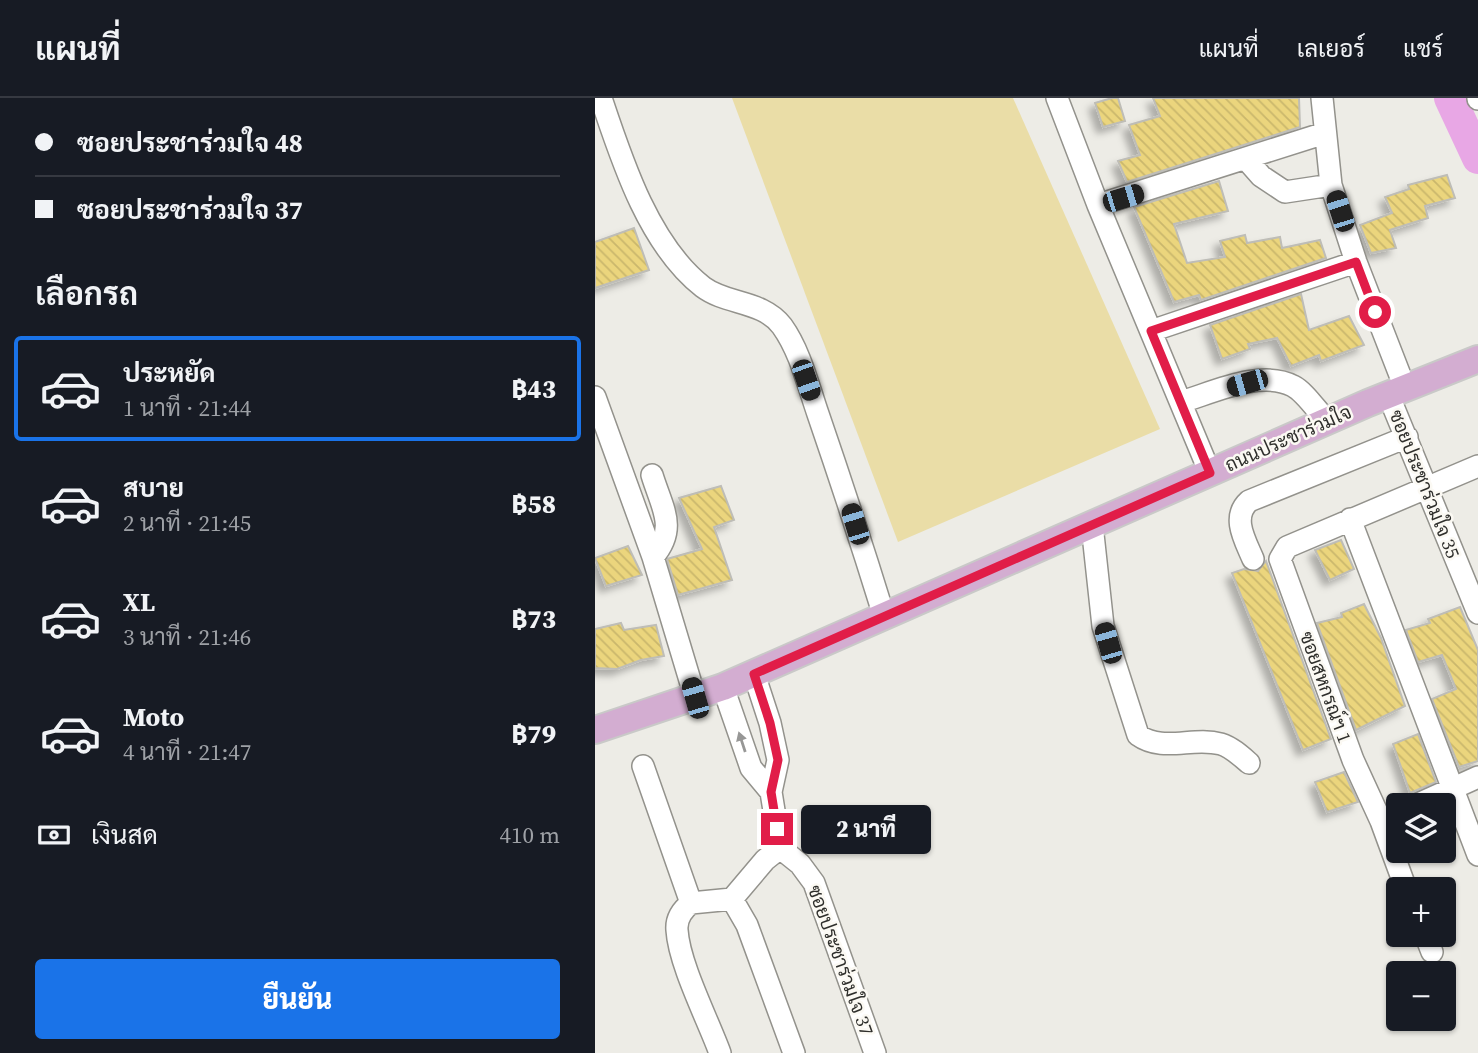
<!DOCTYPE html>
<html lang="th">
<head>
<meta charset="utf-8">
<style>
	:root { --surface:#171b24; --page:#20242c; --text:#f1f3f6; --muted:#9ea1a6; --line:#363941; --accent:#1a73e8 }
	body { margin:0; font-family:"Source Serif 4",Sarabun,serif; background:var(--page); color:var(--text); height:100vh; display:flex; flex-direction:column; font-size:26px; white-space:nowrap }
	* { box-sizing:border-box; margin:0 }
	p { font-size:23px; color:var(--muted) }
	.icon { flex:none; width:38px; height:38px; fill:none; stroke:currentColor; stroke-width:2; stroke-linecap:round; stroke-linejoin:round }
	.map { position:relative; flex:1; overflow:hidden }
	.panel { display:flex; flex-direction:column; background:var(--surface); width:595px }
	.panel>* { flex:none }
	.hud { display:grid; align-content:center; height:154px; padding:0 35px; background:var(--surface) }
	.tools { position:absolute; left:791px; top:695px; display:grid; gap:14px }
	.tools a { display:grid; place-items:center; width:70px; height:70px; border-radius:7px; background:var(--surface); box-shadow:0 2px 5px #0004; font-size:35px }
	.end { position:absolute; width:32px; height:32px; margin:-16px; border:9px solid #e11d48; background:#fff; box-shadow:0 0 0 4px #fff }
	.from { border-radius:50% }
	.bubble { position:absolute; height:49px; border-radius:7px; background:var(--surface); box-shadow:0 2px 5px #0004; font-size:23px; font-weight:800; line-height:49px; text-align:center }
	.car { position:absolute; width:21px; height:42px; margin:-21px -10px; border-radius:9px; box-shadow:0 0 5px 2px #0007; background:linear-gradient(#222 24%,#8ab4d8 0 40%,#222 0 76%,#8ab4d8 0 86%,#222 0) }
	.hud b { display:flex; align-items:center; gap:24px; height:66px; font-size:26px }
	.hud b+b { border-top:2px solid var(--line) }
	.hud i { width:18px; height:18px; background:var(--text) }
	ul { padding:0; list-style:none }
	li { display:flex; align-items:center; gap:21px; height:105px; margin:0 14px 10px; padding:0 21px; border:4px solid transparent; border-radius:7px }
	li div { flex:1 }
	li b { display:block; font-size:26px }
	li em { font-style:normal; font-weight:800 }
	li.selected { border-color:var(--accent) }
	li>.icon { width:63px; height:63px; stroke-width:1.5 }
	h2 { padding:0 35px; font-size:32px; line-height:84px }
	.pay { display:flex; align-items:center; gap:18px; height:77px; padding:0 35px; font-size:26px }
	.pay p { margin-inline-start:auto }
	.cta { display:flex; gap:14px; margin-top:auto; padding:14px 35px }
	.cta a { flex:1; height:80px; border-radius:7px; background:var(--accent); color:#fff; font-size:28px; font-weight:800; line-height:80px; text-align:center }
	header { display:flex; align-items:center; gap:42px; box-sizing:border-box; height:98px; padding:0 35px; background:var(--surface); border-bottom:2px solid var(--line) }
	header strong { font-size:33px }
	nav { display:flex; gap:38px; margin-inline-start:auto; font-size:24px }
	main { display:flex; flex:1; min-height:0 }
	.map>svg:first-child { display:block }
	.grass { fill:#eadda7 }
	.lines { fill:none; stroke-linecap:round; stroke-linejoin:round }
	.river { stroke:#e8a7e5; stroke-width:32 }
	.building { fill:url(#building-back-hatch); stroke:#bebdb7; stroke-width:2; filter:url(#shadow) }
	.minor-casing { stroke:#93928c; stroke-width:24 }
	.major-casing { stroke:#c9c9c8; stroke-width:30 }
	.minor { stroke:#fff; stroke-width:21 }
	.major { stroke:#d3add1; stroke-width:26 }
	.oneway { fill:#979796 }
	.route { stroke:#e11d48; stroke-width:9 }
	.labels { text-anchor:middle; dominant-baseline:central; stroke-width:5; stroke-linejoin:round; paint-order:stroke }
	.street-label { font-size:19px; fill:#2f2f2c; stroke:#fbf9f3 }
</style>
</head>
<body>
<header>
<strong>แผนที่</strong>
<nav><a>แผนที่</a><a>เลเยอร์</a><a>แชร์</a></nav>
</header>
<main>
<section class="panel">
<div class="hud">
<b><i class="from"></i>ซอยประชาร่วมใจ 48</b>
<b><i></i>ซอยประชาร่วมใจ 37</b>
</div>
<h2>เลือกรถ</h2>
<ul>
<li class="selected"><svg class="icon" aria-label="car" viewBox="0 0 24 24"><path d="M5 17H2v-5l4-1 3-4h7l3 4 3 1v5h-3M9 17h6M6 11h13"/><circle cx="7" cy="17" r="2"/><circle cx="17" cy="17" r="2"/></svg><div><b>ประหยัด</b><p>1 นาที · 21:44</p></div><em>฿43</em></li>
<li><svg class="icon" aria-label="car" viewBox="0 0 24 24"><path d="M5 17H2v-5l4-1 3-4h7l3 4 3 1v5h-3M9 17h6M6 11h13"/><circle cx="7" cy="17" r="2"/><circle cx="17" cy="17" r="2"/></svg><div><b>สบาย</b><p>2 นาที · 21:45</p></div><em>฿58</em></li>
<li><svg class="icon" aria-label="car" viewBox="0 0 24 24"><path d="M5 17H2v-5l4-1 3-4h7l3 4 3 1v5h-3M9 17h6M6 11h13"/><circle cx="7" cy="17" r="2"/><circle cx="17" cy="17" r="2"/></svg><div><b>XL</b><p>3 นาที · 21:46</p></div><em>฿73</em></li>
<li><svg class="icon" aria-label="car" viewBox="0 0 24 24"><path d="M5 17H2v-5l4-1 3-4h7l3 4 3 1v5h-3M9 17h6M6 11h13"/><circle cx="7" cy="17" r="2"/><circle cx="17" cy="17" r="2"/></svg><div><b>Moto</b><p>4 นาที · 21:47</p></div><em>฿79</em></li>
</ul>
<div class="pay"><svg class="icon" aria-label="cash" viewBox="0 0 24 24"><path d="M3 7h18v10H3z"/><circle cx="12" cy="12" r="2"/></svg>เงินสด<p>410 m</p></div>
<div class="cta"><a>ยืนยัน</a></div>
</section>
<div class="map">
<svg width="883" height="955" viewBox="0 0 883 955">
	<defs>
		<pattern id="building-back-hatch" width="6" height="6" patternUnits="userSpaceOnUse" patternTransform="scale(1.75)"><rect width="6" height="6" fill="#ebd57d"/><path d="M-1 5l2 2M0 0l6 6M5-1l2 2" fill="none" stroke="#cab76c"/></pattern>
		<filter id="shadow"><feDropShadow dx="-6" dy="6" stdDeviation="3.5" flood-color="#0004"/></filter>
	</defs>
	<rect width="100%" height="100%" fill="#edece6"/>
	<path class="grass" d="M 137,0 L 418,0 L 565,331 L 303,444 Z"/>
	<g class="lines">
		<path class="river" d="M 855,0 L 883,60"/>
	</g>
	<path class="building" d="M 517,0 L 523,0 L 530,23 L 508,29 L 500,5 Z
		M 558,0 L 704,0 L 705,29 L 532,84 L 523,63 L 545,57 L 534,27 L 565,18 Z
		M 852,77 L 860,100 L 830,108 L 833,120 L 795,132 L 801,150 L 776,155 L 765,127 L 797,115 L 790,99 L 814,91 L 813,87 Z
		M 624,83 L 633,113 L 579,126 L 592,165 L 630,159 L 625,143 L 650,137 L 652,145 L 685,139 L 687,150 L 725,142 L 731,160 L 606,202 L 604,197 L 579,204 L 539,109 Z
		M 39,130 L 54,172 L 0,190 L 0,144 Z
		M 706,196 L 714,232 L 754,218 L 769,247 L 726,263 L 724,257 L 696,268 L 682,240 L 653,246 L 655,251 L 627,261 L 615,227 Z
		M 126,388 L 139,422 L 119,429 L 137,482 L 83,497 L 72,461 L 107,451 L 84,400 Z
		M 746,442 L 759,471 L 735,482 L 720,452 Z
		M 33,448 L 47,477 L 11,488 L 0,460 Z
		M 671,463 L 736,641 L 708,652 L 637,475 L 649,471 L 663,473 Z
		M 769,506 L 786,540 L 810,608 L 761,632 L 722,525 L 747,519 L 746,515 Z
		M 865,509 L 883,552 L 883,663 L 864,669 L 837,601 L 861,591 L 847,557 L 823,564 L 811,532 L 835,525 L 833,521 Z
		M 26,525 L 29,532 L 61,527 L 69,558 L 46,562 L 22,571 L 0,570 L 0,531 Z
		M 823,636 L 841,684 L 815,695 L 798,646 Z
		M 749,674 L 763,704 L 732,714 L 720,684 Z"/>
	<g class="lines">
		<defs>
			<path id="minor" d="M 6,0 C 27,63 54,147 108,189 C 132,207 167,202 187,228 C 205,253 213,287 223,316 C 246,383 268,450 289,518
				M 462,0 L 503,107 L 615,375
				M 727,0 L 736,87 L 761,164 L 810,290
				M 883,0 L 883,1
				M 651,61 L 666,78 L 690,94 L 736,87
				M 503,107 L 730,35
				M 556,233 L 761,164
				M 793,296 L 883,515
				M 0,299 L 58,459 L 100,599
				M 586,304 C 617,295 666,271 698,288 C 710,294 722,313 732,323
				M 57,377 C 67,410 83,430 58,459
				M 755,421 L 883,757
				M 497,427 L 508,528 L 543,637 C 568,655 598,638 626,646 C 636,649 646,658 654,665
				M 658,461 C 650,442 636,419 654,403 L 812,339
				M 159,576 L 175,625 L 183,662 L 176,694 L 185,750 L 205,766 L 219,785 L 280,955
				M 128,589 L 156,670 L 176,694
				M 48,668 L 96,805 L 137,801
				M 821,707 L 883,679
				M 185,750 L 170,762 L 137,801 L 152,827 L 199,955
				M 811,791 L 786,723 L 758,662 L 685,461 L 692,449 L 883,368
				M 96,805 C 87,812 81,820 82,832 C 84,866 113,922 125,955
				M 830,836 L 837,854"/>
			<path id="major" d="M 0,632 L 128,589 L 773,305 L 883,261"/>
		</defs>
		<use href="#minor" class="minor-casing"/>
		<use href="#major" class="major-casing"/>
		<use href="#minor" class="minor"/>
		<use href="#major" class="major"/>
	</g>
	<defs><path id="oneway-solid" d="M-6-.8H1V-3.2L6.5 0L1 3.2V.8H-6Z" transform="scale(1.75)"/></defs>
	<use class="oneway" href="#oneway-solid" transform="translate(147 644) rotate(-108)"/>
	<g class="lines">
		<path class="route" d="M 182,731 L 176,694 L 183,662 L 175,625 L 159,576 L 615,375 L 556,233 L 761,164 L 780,214"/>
	</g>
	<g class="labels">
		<g class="street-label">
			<text transform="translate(693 340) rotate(-24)">ถนนประชาร่วมใจ</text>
			<text transform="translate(830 386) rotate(68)">ซอยประชาร่วมใจ 35</text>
			<text transform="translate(731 589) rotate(70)">ซอยสหกรณ์ฯ 1</text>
			<text transform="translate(246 862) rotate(70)">ซอยประชาร่วมใจ 37</text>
		</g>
	</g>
</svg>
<div class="tools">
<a><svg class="icon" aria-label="layers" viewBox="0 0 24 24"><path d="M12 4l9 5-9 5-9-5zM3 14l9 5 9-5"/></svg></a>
<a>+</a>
<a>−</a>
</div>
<i class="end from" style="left:780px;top:214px"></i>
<i class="end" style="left:182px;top:731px"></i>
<div class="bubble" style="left:206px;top:707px;width:130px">2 นาที</div>
<i class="car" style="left:528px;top:100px;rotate:73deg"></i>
<i class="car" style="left:745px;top:113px;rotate:342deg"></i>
<i class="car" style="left:211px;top:282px;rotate:161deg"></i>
<i class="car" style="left:652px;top:285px;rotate:254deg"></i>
<i class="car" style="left:260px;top:426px;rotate:343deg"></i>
<i class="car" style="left:513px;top:545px;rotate:344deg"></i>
<i class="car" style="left:100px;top:600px;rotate:344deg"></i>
</div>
</main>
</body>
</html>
